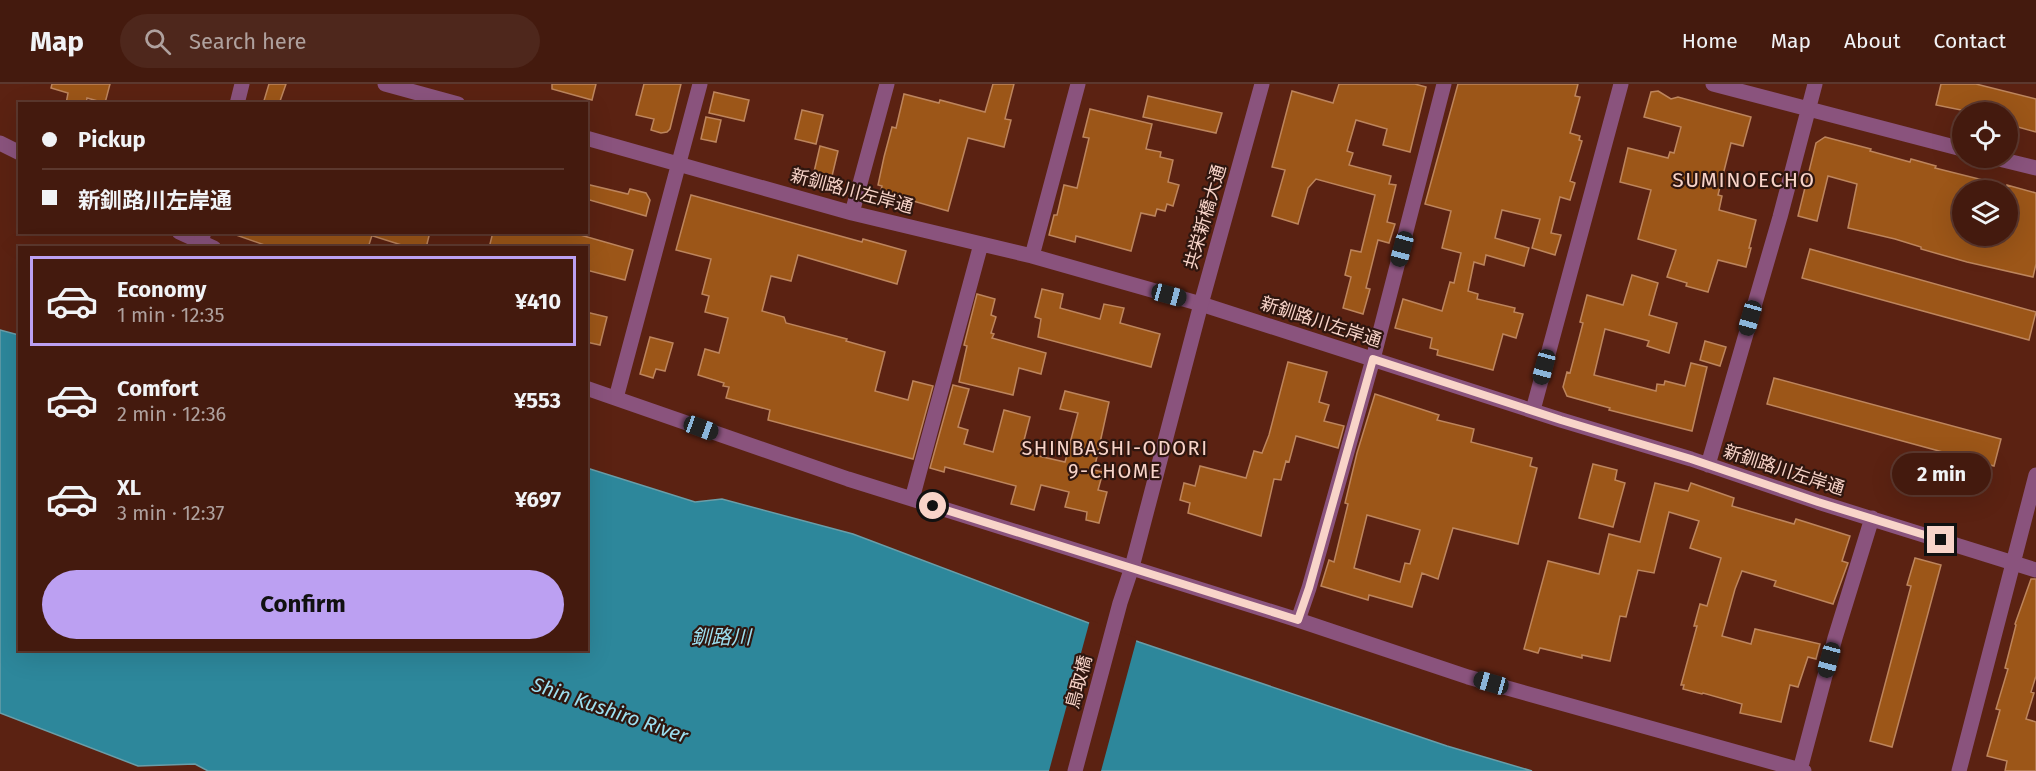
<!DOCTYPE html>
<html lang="en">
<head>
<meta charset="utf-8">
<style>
	:root { --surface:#441a0e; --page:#4e271c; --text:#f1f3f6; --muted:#afa19e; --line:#5c382e; --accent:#bca0f2 }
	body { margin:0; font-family:"Fira Sans","Noto Sans JP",sans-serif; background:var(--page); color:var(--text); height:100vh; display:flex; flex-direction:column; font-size:22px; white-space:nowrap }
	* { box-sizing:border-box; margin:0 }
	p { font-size:20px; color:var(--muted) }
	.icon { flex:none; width:33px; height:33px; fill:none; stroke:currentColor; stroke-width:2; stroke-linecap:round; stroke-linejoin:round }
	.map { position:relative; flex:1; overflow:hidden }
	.panel { position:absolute; left:18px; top:162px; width:570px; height:405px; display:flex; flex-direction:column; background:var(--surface); border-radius:0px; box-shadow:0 6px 24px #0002,0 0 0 2px var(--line) }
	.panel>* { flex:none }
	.banner { position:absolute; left:18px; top:18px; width:570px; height:132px; border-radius:0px; box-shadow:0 6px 24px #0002,0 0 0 2px var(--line); display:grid; align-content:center; height:132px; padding:0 24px; background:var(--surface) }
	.fabs { position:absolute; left:1952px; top:18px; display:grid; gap:12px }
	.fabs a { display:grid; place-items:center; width:66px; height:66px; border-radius:50%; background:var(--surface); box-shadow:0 6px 24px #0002,0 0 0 2px var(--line); font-size:30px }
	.end { position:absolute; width:27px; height:27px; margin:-14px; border:8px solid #f8d4c9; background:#111; box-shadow:0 0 0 3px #111 }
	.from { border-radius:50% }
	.bubble { position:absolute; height:42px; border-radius:21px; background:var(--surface); box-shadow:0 6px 24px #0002,0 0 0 2px var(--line); font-size:20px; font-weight:700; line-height:42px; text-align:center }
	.car { position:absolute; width:18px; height:36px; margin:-18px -9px; border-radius:8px; box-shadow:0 0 4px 2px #0007; background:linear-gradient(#222 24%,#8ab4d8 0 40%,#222 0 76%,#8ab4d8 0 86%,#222 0) }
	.banner b { display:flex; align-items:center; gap:21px; height:57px; font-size:22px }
	.banner b+b { border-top:2px solid var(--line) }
	.banner i { width:15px; height:15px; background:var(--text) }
	ul { padding:10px 0 0; list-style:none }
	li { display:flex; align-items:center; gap:18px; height:90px; margin:0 12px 9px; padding:0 12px; border:3px solid transparent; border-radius:0px }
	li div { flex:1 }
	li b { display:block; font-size:22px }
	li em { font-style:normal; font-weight:700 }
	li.on { border-color:var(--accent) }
	li>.icon { width:54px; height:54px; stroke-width:1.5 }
	.cta { display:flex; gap:12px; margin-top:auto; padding:12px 24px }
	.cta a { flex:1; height:69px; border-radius:36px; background:var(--accent); color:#111; font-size:24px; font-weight:700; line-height:69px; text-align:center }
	header { display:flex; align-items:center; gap:36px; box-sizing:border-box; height:84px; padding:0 30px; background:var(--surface); border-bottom:2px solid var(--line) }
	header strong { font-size:28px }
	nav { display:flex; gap:33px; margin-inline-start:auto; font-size:21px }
	.search { width:420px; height:54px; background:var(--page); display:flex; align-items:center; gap:15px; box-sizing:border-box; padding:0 21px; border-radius:33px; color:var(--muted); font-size:22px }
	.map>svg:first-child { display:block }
	.water { fill:#2d879b; stroke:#6a9ea9; stroke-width:1.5 }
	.pier { fill:#5b2212 }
	.building { fill:#9c5618; stroke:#bd855d; stroke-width:1.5; fill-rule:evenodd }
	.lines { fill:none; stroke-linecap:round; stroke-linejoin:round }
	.minor { stroke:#8a537d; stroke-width:15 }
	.tertiary { stroke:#8a537d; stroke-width:15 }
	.route { stroke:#f8d4c9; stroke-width:8 }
	.labels { text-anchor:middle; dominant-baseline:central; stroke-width:4.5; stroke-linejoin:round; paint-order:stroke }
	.street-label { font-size:18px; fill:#f8d4c9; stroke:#2f160f }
	.neighbourhood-label { font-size:20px; letter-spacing:1.5px; fill:#f8d4c9; stroke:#2f160f }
	.water-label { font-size:20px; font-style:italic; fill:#9ee0f1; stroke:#2f160f }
	.quarter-label { font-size:21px; letter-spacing:1.5px; fill:#f8d4c9; stroke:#2f160f }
</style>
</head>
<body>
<header>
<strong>Map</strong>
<div class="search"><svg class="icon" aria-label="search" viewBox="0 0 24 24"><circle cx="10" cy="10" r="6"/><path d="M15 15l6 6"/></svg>Search here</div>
<nav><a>Home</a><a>Map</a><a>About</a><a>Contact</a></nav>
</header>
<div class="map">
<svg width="2036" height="687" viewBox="0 0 2036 687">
	<rect width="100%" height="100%" fill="#5b2212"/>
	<path class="water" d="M 0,246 L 19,251 L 20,566 L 586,566 L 587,384 L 695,418 L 722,415 L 853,450 L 1139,558 L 1447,662 L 1532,687 L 208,687 L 195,680 L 138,682 L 0,629 Z"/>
	<path class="pier" d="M 1090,536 L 1137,554 L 1101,687 L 1049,687 Z"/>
	<path class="building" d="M 52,0 L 110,0 L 105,19 L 87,14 L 86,20 L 66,20 L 68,9 L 51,4 Z
		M 269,0 L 286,0 L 279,20 L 263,20 Z
		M 552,0 L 596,0 L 592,16 L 552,5 Z
		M 644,0 L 681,0 L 670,45 L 667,48 L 661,49 L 651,46 L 654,35 L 636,31 Z
		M 993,0 L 1014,0 L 1005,35 L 1011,36 L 1004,63 L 968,54 L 948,127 L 913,117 L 913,116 L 880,110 L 882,102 L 878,101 L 884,73 L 892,43 L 896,44 L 904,10 L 939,19 L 940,16 L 985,28 Z
		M 1339,0 L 1415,0 L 1426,3 L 1410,68 L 1383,61 L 1387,45 L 1356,36 L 1347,67 L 1353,69 L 1349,81 L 1391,92 L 1389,100 L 1396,101 L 1387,138 L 1395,140 L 1389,159 L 1378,156 L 1366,204 L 1370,205 L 1363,230 L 1343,224 L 1351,193 L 1345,191 L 1351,166 L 1361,168 L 1375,111 L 1316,95 L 1308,104 L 1298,140 L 1272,132 L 1285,86 L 1272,83 L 1292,7 L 1333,19 Z
		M 1458,0 L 1578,0 L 1575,12 L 1580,13 L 1570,49 L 1580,52 L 1579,56 L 1582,57 L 1570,97 L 1575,99 L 1570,116 L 1560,113 L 1551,149 L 1561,151 L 1555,171 L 1532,164 L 1540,135 L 1502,126 L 1495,154 L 1529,164 L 1524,182 L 1486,171 L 1484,181 L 1474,178 L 1468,207 L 1478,210 L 1477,215 L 1515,224 L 1514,228 L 1523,230 L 1516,254 L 1503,250 L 1493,286 L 1437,271 L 1438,266 L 1430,264 L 1432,254 L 1395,244 L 1403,215 L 1442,227 L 1450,198 L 1454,199 L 1461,169 L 1442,164 L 1451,127 L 1425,120 Z
		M 1941,0 L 1976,0 L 2036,15 L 2036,48 L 2007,40 L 2007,28 L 1971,28 L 1936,21 Z
		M 1658,7 L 1671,15 L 1678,13 L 1751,33 L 1743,62 L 1731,59 L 1718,111 L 1722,112 L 1719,126 L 1756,136 L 1749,164 L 1751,164 L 1746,183 L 1718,176 L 1708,208 L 1686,202 L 1687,199 L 1667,193 L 1676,166 L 1638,155 L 1651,106 L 1620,98 L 1628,64 L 1668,74 L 1670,68 L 1674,69 L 1681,43 L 1644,33 L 1651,8 Z
		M 714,8 L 749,16 L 744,37 L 709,29 Z
		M 1148,12 L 1222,29 L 1216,49 L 1143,33 Z
		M 1090,25 L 1152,40 L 1146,65 L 1161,68 L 1160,73 L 1173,76 L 1168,98 L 1179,101 L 1173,122 L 1167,120 L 1165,127 L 1157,125 L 1155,132 L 1141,129 L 1131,167 L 1076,152 L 1075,158 L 1049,151 L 1054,131 L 1057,131 L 1064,101 L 1077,104 L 1089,54 L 1083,53 Z
		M 802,26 L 823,31 L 816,60 L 795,55 Z
		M 706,33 L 721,36 L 716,58 L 701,55 Z
		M 1825,53 L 1871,65 L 1870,67 L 1910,78 L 1911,75 L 1936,82 L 1935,84 L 2003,101 L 2002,106 L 1962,106 L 1962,152 L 2007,152 L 2007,101 L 2036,109 L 2036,180 L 2033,193 L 1967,178 L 1921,165 L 1921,163 L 1895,155 L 1848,144 L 1857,100 L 1828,92 L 1817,137 L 1798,132 L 1816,59 Z
		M 820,62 L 838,67 L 832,92 L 814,88 Z
		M 586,100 L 628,110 L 630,105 L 646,109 L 650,116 L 646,132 L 586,115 Z
		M 691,111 L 862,158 L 863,155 L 906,167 L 897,200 L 798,171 L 791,197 L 771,192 L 762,227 L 784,233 L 786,239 L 847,255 L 846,257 L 885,268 L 875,307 L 908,316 L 913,297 L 933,302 L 913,375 L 768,336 L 770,326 L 726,314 L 729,303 L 723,302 L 724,299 L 698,291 L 705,265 L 719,269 L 728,234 L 705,228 L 709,212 L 702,210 L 711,175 L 676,166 Z
		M 236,148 L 373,148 L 368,164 L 273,164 L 236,151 Z
		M 374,148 L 430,148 L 426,164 L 411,164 L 373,152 Z
		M 493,148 L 570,148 L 633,166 L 625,196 L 586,186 L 586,164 L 489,164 Z
		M 1810,165 L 2036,228 L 2029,256 L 1802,194 Z
		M 1632,191 L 1658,199 L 1649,231 L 1677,239 L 1669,269 L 1647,262 L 1649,257 L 1605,245 L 1594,291 L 1656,307 L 1657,300 L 1664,301 L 1665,297 L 1685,302 L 1691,279 L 1707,283 L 1692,347 L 1609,326 L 1610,324 L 1567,312 L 1563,303 L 1567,288 L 1570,289 L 1583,239 L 1580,238 L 1587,211 L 1623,221 Z
		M 1042,205 L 1063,210 L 1060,224 L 1100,235 L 1104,220 L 1124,224 L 1120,239 L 1160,250 L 1151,283 L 1038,253 L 1041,235 L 1035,233 Z
		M 977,210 L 995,215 L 991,231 L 996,233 L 991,249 L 994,250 L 992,254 L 1046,269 L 1041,290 L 1019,284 L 1013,311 L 959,298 L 967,262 L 964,261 Z
		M 586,228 L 607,233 L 600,261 L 586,258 Z
		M 650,253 L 673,259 L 665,287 L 656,285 L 653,294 L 640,290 Z
		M 1705,257 L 1726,263 L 1720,282 L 1700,276 Z
		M 1288,278 L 1327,288 L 1319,318 L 1329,321 L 1324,337 L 1344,342 L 1338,364 L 1296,352 L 1289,378 L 1286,377 L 1281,396 L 1274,395 L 1261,452 L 1188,429 L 1190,419 L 1180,416 L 1184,399 L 1195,402 L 1200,382 L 1246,394 L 1254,367 L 1262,369 L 1269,351 Z
		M 1774,294 L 2001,355 L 1994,382 L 1767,320 Z
		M 953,301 L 969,305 L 958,343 L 968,346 L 964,360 L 993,368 L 1004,326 L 1030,333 L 1021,368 L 1065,378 L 1078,329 L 1060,325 L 1065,307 L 1109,318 L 1094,386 L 1103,388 L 1098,406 L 1107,408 L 1099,439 L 1086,436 L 1087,428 L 1065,423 L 1069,408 L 1041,401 L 1034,426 L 1011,420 L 1016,402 L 945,383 L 944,388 L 930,384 Z
		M 1375,310 L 1439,331 L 1437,336 L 1474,345 L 1471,358 L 1532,374 L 1530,382 L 1537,384 L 1518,460 L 1453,444 L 1438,495 L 1422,489 L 1412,523 L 1369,511 L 1368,516 L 1321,502 L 1329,476 L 1334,478 L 1348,420 L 1345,419 L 1357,369 ZM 1367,431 L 1420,446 L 1410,480 L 1405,479 L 1400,498 L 1354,484 Z
		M 1593,380 L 1617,386 L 1615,396 L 1625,399 L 1613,443 L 1579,434 Z
		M 1655,399 L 1688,407 L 1691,399 L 1734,414 L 1732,422 L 1794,440 L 1796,435 L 1850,452 L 1842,477 L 1848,479 L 1833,520 L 1774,502 L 1776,497 L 1742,487 L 1735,505 L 1722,552 L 1751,560 L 1755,545 L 1820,560 L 1816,575 L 1808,573 L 1798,603 L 1790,601 L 1781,638 L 1740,629 L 1742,620 L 1703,609 L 1702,610 L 1683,605 L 1684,601 L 1681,601 L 1697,542 L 1694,542 L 1700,520 L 1707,522 L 1721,474 L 1690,464 L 1699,437 L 1669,428 L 1654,489 L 1638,486 L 1626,533 L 1620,532 L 1610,577 L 1582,571 L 1582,574 L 1540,564 L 1538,569 L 1524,565 L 1548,477 L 1599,490 L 1609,450 L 1640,458 Z
		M 1915,474 L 1941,481 L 1892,663 L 1870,657 L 1911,502 L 1907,501 Z
		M 2031,495 L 2036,495 L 2036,592 L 2031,608 L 2034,609 L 2026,635 L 2036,638 L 2036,687 L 2005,687 L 2007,677 L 1987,672 L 2000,626 L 1996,625 L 2008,585 L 2005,584 L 2016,541 L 2015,540 Z"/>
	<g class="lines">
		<path class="minor" d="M 385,0 L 458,20
			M 1713,0 L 1962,65
			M 586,54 L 852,129 L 1032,172 L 1201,220 L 1561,336 L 1691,375 L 1818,418 L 2036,486
			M 0,59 L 20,69
			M 1995,74 L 2036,84
			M 852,129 L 887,0
			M 179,148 L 214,164
			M 1032,172 L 1078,0
			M 586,304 L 848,395 L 1298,536 L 1468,593 L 1804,687
			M 616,314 L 700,0
			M 1533,326 L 1621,0
			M 1708,381 L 1780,133 L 1815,0
			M 912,415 L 981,160
			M 1298,536 L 1309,504 L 1373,275 L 1444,0
			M 1800,686 L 1835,554 L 1872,434
			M 1959,687 L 2036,391"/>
		<path class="tertiary" d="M 237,20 L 242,0
			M 201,158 L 204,148
			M 1075,687 L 1120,519 L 1132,483 L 1201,220 L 1262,0"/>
	</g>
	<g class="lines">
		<path class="route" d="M 933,422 L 1298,536 L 1309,504 L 1373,275 L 1561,336 L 1691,375 L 1818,418 L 1941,456"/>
	</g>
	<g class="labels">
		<g class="street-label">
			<text transform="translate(852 107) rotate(15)">新釧路川左岸通</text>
			<text transform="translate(1205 133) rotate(-74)">共栄新橋大通</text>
			<text transform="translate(1321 238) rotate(18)">新釧路川左岸通</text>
			<text transform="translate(1784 386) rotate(18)">新釧路川左岸通</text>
			<text transform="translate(1079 598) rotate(-75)">鳥取橋</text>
		</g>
		<g class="neighbourhood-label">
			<text x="1115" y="364">SHINBASHI-ODORI<tspan x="1115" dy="23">9-CHOME</tspan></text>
		</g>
		<g class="water-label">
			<text x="721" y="553">釧路川</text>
			<text transform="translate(610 626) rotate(19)">Shin Kushiro River</text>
		</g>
		<g class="quarter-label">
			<text x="1744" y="96">SUMINOECHO</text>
		</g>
	</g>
</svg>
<div class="fabs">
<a><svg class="icon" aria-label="locate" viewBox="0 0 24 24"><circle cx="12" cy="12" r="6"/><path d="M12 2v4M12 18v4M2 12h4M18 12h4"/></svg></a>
<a><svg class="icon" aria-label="layers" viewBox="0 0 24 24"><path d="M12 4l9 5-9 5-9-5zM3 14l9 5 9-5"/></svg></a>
</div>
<i class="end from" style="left:933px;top:422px"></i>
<i class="end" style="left:1941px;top:456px"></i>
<div class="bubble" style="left:1892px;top:369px;width:99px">2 min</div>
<i class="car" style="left:1402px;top:165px;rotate:195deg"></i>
<i class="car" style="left:1169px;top:211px;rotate:105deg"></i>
<i class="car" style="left:1750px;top:234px;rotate:196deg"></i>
<i class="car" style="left:1544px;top:283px;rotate:195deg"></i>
<i class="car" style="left:701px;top:344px;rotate:110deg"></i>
<i class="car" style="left:1829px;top:576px;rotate:195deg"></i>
<i class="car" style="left:1491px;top:599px;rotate:286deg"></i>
<div class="banner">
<b><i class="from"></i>Pickup</b>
<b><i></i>新釧路川左岸通</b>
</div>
<section class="panel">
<ul>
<li class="on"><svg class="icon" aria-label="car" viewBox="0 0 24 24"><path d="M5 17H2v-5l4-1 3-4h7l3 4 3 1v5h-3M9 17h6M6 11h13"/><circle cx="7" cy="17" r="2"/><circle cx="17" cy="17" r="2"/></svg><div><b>Economy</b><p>1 min · 12:35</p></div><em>¥410</em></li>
<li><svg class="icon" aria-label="car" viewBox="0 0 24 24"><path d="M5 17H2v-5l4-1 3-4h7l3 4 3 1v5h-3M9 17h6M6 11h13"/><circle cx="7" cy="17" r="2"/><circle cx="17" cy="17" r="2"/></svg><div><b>Comfort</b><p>2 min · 12:36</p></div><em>¥553</em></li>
<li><svg class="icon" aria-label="car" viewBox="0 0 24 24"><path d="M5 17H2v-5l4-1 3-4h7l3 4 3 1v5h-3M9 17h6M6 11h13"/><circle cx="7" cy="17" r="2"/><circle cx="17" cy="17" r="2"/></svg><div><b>XL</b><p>3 min · 12:37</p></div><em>¥697</em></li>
</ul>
<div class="cta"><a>Confirm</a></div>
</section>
</div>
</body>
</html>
